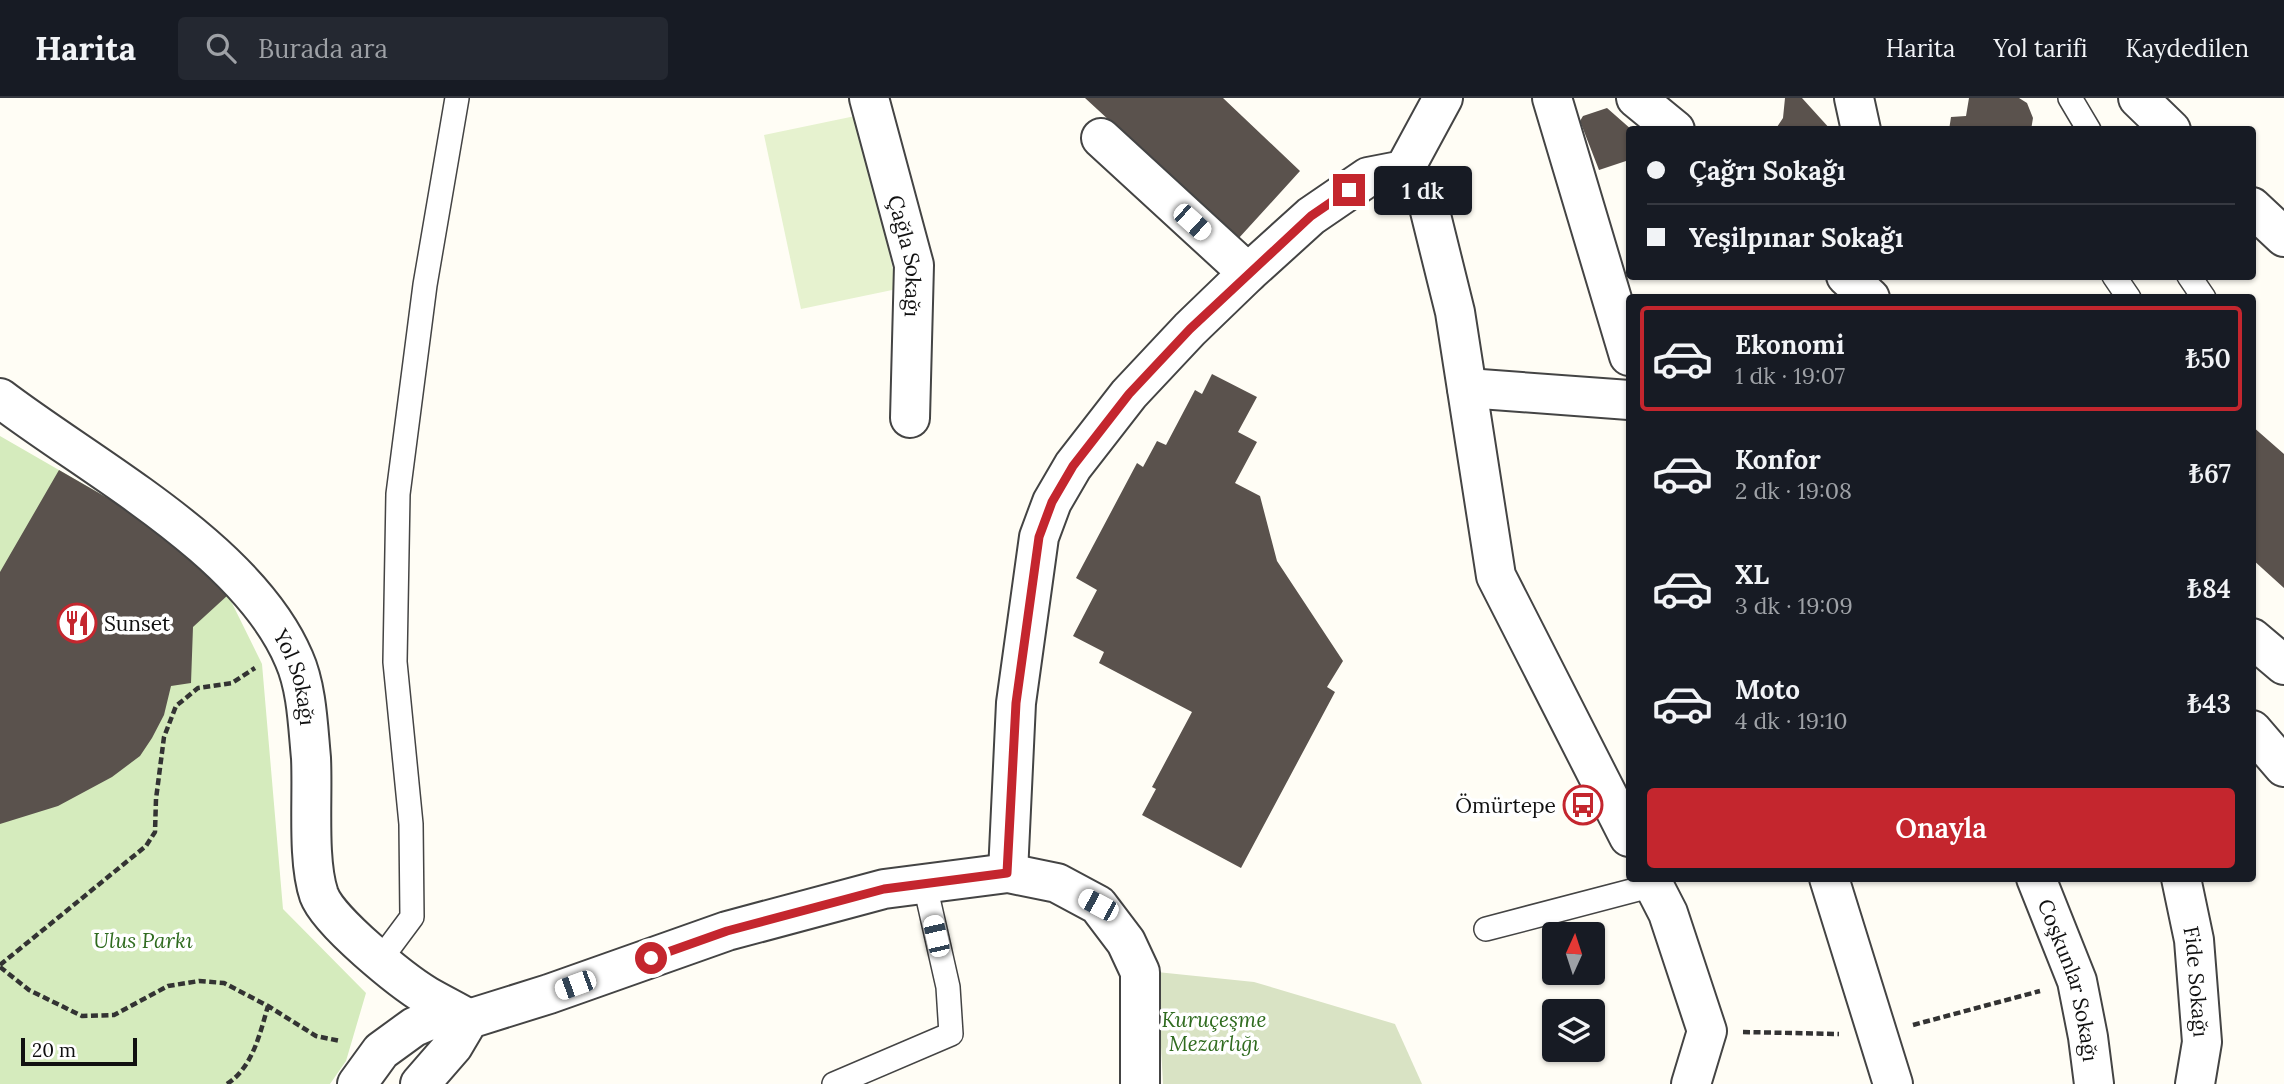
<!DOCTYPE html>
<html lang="tr">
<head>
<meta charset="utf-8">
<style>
	:root { --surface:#171b24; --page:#242831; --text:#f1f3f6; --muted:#9ea1a6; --line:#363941; --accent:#c4262e }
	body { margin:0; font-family:Lora,serif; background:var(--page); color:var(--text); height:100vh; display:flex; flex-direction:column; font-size:26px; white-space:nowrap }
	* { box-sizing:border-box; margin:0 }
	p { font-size:23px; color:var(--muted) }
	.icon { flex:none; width:38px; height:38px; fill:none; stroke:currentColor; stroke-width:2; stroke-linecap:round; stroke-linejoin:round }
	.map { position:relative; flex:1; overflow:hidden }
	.drawer { position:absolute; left:1626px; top:196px; width:630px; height:588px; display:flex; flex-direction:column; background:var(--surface); border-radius:7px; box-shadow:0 2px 5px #0004 }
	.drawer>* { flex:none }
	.banner { position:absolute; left:1626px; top:28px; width:630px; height:154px; border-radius:7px; box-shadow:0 2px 5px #0004; display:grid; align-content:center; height:154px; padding:0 21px; background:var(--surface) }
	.needle { width:46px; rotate:3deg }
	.buttons { position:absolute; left:1542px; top:824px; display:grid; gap:14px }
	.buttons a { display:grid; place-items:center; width:63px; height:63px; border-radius:7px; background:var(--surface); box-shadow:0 2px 5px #0004; font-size:35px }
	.scale { position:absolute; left:21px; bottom:18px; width:116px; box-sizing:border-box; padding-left:7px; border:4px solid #111; border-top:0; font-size:19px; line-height:24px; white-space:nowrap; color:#111; -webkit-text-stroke:5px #fff; paint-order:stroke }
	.end { position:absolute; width:32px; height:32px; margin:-16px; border:9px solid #c4262e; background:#fff; box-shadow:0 0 0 4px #fff }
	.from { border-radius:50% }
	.bubble { position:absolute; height:49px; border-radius:7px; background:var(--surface); box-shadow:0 2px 5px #0004; font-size:23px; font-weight:600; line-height:49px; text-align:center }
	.car { position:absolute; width:21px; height:42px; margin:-21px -10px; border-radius:9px; box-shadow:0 0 5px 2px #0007; background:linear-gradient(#fff 24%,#345 0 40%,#fff 0 76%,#345 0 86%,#fff 0) }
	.banner b { display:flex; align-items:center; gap:24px; height:66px; font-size:26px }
	.banner b+b { border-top:2px solid var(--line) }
	.banner i { width:18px; height:18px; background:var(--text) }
	ul { padding:12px 0 0; list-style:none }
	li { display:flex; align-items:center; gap:21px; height:105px; margin:0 14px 10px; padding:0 7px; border:4px solid transparent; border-radius:7px }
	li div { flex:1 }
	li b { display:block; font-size:26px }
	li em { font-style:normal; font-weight:600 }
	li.current { border-color:var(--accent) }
	li>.icon { width:63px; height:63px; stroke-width:1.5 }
	.button { display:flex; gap:14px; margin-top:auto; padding:14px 21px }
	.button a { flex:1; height:80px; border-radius:7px; background:var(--accent); color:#fff; font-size:28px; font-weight:600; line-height:80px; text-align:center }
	header { display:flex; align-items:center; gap:42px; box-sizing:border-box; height:98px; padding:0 35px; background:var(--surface); border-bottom:2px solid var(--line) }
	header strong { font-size:33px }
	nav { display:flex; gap:38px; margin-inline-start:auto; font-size:24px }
	.search { width:490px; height:63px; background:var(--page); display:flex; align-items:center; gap:18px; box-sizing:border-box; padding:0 24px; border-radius:7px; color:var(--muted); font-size:26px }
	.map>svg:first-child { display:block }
	.green { fill:#d5ebbd }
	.cemetery { fill:#d9e3c4 }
	.pitch { fill:#e6f2cf }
	.building { fill:#5a524d }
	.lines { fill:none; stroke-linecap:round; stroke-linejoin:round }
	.service-casing { stroke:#444; stroke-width:26 }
	.minor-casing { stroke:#444; stroke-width:42 }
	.tertiary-casing { stroke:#444; stroke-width:42 }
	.path { stroke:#333; stroke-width:4.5; stroke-dasharray:7 3.5; stroke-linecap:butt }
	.service { stroke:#fff; stroke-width:23 }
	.minor { stroke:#fff; stroke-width:38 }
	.tertiary { stroke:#fff; stroke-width:38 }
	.route { stroke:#c4262e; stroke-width:9 }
	.labels { text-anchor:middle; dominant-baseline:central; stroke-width:7; stroke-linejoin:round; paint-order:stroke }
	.street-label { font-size:21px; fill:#111; stroke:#fff }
	.poi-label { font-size:21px; fill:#111; stroke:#fff; text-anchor:start }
	.park-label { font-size:21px; font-style:italic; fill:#2f6b1f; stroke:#fff }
</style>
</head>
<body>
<header>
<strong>Harita</strong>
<div class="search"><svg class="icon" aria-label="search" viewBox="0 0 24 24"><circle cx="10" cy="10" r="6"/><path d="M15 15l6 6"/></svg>Burada ara</div>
<nav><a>Harita</a><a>Yol tarifi</a><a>Kaydedilen</a></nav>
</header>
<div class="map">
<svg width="2284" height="986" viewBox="0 0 2284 986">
	<rect width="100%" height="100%" fill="#fffdf5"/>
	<path class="green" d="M 0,338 L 163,432 L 228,497 L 262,566 L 283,811 L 366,895 L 346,963 L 330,986 L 0,986 Z"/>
	<path class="cemetery" d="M 1157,874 L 1254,884 L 1395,926 L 1422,986 L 1163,986 Z"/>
	<path class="pitch" d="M 860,17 L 897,191 L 801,211 L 764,37 Z"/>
	<path class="building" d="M 1085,0 L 1223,0 L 1300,73 L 1238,141 Z
		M 1785,0 L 1802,0 L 1831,32 L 1775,32 L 1783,20 Z
		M 1969,0 L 2019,0 L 2027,5 L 2033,20 L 2031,32 L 1949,32 L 1951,19 L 1966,18 Z
		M 1607,10 L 1632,32 L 1629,32 L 1629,62 L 1599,72 L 1580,23 L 1583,18 Z
		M 1212,276 L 1257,299 L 1238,334 L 1257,344 L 1235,385 L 1260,398 L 1277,463 L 1343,563 L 1327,589 L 1335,594 L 1241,770 L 1142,717 L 1156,691 L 1152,689 L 1192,614 L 1099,565 L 1104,554 L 1073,538 L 1097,492 L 1076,480 L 1137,365 L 1143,369 L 1157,343 L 1166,347 L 1195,292 L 1202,296 Z
		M 2252,328 L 2284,356 L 2284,490 L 2252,461 Z
		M 59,372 L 163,432 L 228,497 L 193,529 L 191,585 L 171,588 L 164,617 L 152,640 L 140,658 L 112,679 L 58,708 L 0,726 L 0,474 Z"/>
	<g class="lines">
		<defs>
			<path id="service" d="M 2070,0 L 2089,32
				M 2114,178 L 2129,200
				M 2189,178 L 2204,200
				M 1486,831 L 1654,787
				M 380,862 L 412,819 L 411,726 L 395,564 L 398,396 L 425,187 L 457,0
				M 834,986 L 951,936 L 948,889 L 925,787"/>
			<g id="minor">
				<path id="s1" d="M 869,0 L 914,167 L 910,320"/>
				<path d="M 1552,0 L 1629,258"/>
				<path d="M 1636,0 L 1675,32"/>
				<path d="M 1854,0 L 1861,32"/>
				<path d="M 2138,0 L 2171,32"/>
				<path d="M 1101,40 L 1248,175"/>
				<path d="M 1404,72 L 1426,97 L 1455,214 L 1496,478 L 1629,739"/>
				<path d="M 2252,109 L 2284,139"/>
				<path d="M 1846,178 L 1870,200"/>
				<path d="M 1467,290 L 1629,302"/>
				<path id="s2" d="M 0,300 C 92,370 248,452 294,561 C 307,590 308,629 311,660 C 313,699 307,762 319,797 C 329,824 402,883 427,898 C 441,906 455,913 469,921"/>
				<path d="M 2252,540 L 2284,567"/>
				<path d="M 2252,632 L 2284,669"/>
				<path d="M 1008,775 L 1016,605 L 1039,439 L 1052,404 L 1073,368 L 1129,296 L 1190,231 L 1248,175 L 1311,118 L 1368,79 L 1404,72 L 1443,0"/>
				<path d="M 1650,780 L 1668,815 L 1707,933 L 1691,986"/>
				<path d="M 1829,780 L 1893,986"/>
				<path id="s3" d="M 2036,780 L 2077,883 L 2088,939 L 2094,986"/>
				<path id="s4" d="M 2181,780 L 2194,842 L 2202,944 L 2195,986"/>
			</g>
			<path id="tertiary" d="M 357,986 L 381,953 L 414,929 L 435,920 L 469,921 L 549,896 L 727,833 L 884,791 L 1008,775 L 1057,785 L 1098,807 L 1126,844 L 1140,874 L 1140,986
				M 420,986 L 453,948 L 469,921"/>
		</defs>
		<use href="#service" class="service-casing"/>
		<use href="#minor" class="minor-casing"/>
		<use href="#tertiary" class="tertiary-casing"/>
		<path class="path" d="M 0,867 L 146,748 L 155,734 L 156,701 L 164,639 L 176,608 L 198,590 L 232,585 L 255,570
			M 0,869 L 29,892 L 82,918 L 114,917 L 168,888 L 199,883 L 224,885 L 268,908 L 316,938 L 340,943
			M 1913,927 L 2040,893
			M 1743,934 L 1839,936
			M 227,986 C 253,969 260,935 268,908"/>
		<use href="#service" class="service"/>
		<use href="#minor" class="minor"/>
		<use href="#tertiary" class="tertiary"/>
	</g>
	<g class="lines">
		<path class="route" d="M 651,860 L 727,833 L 884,791 L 1007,775 L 1016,605 L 1039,439 L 1052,404 L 1073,368 L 1129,296 L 1190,231 L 1311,118 L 1349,92"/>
	</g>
	<defs>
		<symbol id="restaurant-ring" viewBox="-11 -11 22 22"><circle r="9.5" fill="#fff" stroke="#c4262e" stroke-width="1.5"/><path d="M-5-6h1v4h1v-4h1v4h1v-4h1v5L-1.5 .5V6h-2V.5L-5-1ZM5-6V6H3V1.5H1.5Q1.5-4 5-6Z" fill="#c4262e"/></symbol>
		<symbol id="bus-ring" viewBox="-11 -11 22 22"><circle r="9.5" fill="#fff" stroke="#c4262e" stroke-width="1.5"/><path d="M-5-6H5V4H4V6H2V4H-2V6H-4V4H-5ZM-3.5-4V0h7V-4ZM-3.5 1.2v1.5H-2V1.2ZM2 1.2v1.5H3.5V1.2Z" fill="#c4262e"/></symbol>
	</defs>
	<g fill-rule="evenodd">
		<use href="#restaurant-ring" x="55" y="503" width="44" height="44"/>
		<use href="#bus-ring" x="1561" y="685" width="44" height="44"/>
	</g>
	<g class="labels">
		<g class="street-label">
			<text stroke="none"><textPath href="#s1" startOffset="163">Çağla Sokağı</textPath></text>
			<text stroke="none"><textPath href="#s2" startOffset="416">Yol Sokağı</textPath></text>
			<text stroke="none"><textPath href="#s3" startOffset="108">Coşkunlar Sokağı</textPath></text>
			<text stroke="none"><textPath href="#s4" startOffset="105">Fide Sokağı</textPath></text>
		</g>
		<g class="poi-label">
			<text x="104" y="525">Sunset</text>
			<text x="1556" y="707" text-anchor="end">Ömürtepe</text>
		</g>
		<g class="park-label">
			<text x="143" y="842">Ulus Parkı</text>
			<text x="1214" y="921">Kuruçeşme<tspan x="1214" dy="24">Mezarlığı</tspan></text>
		</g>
	</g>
</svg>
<div class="buttons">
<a><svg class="needle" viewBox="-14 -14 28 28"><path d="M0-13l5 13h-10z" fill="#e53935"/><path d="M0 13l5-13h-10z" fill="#9ea1a6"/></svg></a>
<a><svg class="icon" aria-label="layers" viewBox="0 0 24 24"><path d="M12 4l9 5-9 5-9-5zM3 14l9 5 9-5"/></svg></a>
</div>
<div class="scale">20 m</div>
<i class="end from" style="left:651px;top:860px"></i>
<i class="end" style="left:1349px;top:92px"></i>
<div class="bubble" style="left:1374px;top:68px;width:98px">1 dk</div>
<i class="car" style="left:1192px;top:124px;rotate:132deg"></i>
<i class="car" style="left:1098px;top:807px;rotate:298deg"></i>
<i class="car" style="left:936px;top:838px;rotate:347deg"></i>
<i class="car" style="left:575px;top:887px;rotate:250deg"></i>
<div class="banner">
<b><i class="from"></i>Çağrı Sokağı</b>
<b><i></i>Yeşilpınar Sokağı</b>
</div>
<section class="drawer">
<ul>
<li class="current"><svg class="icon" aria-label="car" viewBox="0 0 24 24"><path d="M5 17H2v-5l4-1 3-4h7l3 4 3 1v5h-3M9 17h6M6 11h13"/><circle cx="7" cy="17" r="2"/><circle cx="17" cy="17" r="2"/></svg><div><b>Ekonomi</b><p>1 dk · 19:07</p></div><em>₺50</em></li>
<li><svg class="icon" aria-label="car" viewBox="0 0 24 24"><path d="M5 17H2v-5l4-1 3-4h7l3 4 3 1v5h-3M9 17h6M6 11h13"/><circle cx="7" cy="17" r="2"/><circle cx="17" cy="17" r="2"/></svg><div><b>Konfor</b><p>2 dk · 19:08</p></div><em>₺67</em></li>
<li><svg class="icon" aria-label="car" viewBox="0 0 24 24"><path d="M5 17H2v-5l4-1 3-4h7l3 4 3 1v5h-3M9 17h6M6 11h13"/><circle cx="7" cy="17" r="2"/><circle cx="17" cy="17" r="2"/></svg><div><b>XL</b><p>3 dk · 19:09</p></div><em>₺84</em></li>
<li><svg class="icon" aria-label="car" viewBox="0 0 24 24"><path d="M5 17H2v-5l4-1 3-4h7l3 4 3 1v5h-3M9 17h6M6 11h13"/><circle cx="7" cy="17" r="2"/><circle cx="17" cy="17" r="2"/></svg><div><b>Moto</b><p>4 dk · 19:10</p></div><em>₺43</em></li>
</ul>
<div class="button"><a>Onayla</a></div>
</section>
</div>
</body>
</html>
